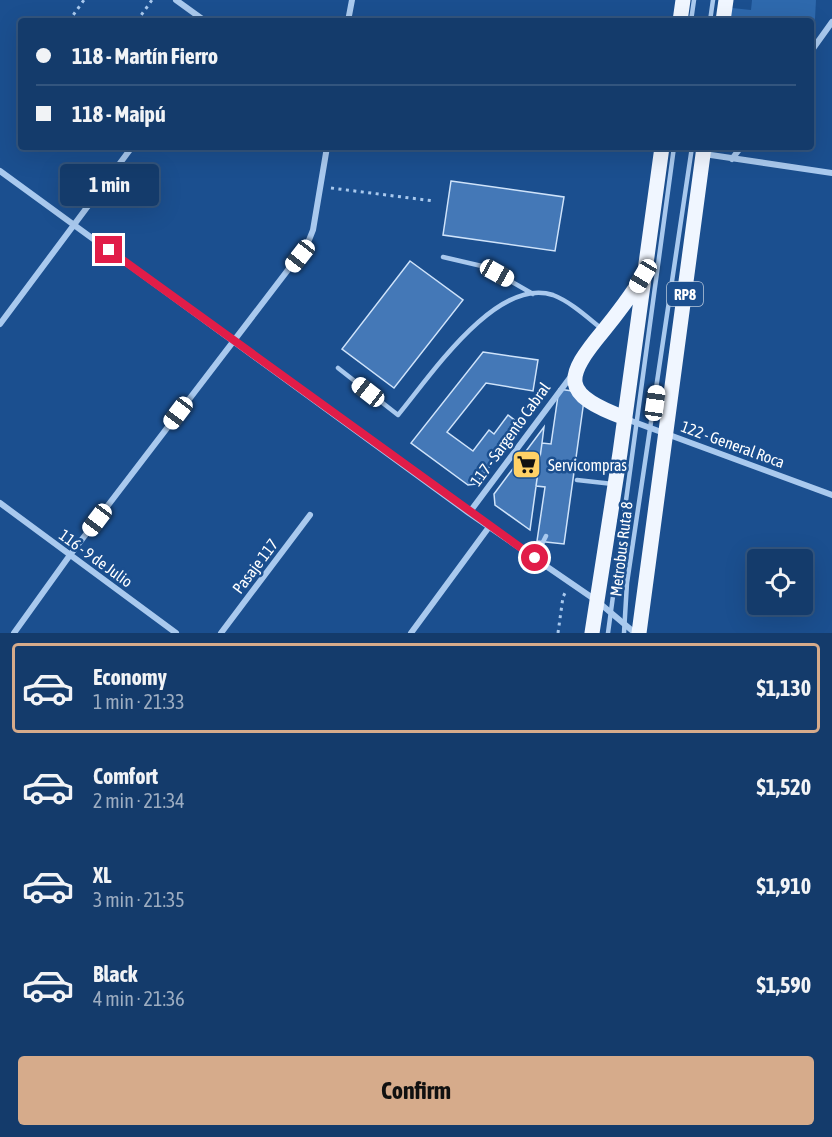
<!DOCTYPE html>
<html lang="en">
<head>
<meta charset="utf-8">
<style>
	:root { --surface:#143b6b; --page:#1d4271; --text:#f1f3f6; --muted:#9dadc1; --line:#33557e; --accent:#d6ab8b }
	body { margin:0; font-family:"Asap Condensed",sans-serif; background:var(--page); color:var(--text); height:100vh; display:flex; flex-direction:column; font-size:22px; white-space:nowrap }
	* { box-sizing:border-box; margin:0 }
	p { font-size:20px; color:var(--muted) }
	.icon { flex:none; width:33px; height:33px; fill:none; stroke:currentColor; stroke-width:2; stroke-linecap:round; stroke-linejoin:round }
	.map { position:relative; height:633px; overflow:hidden }
	.side { display:flex; flex-direction:column; background:var(--surface); flex:1 }
	.side>* { flex:none }
	.hud { position:absolute; left:18px; top:18px; width:796px; height:132px; border-radius:6px; box-shadow:0 6px 24px #0002,0 0 0 2px var(--line); display:grid; align-content:center; height:132px; padding:0 18px; background:var(--surface) }
	.fabs { position:absolute; left:747px; top:549px; display:grid; gap:12px }
	.fabs a { display:grid; place-items:center; width:66px; height:66px; border-radius:6px; background:var(--surface); box-shadow:0 6px 24px #0002,0 0 0 2px var(--line); font-size:30px }
	.end { position:absolute; width:27px; height:27px; margin:-14px; border:8px solid #e11d48; background:#fff; box-shadow:0 0 0 3px #fff }
	.from { border-radius:50% }
	.bubble { position:absolute; height:42px; border-radius:6px; background:var(--surface); box-shadow:0 6px 24px #0002,0 0 0 2px var(--line); font-size:20px; font-weight:700; line-height:42px; text-align:center }
	.car { position:absolute; width:18px; height:36px; margin:-18px -9px; border-radius:8px; box-shadow:0 0 4px 2px #0007; background:linear-gradient(#fff 24%,#345 0 40%,#fff 0 76%,#345 0 86%,#fff 0) }
	.hud b { display:flex; align-items:center; gap:21px; height:57px; font-size:22px }
	.hud b+b { border-top:2px solid var(--line) }
	.hud i { width:15px; height:15px; background:var(--text) }
	ul { padding:10px 0 0; list-style:none }
	li { display:flex; align-items:center; gap:18px; height:90px; margin:0 12px 9px; padding:0 6px; border:3px solid transparent; border-radius:6px }
	li div { flex:1 }
	li b { display:block; font-size:22px }
	li em { font-style:normal; font-weight:700 }
	li.active { border-color:var(--accent) }
	li>.icon { width:54px; height:54px; stroke-width:1.5 }
	.button { display:flex; gap:12px; margin-top:auto; padding:12px 18px }
	.button a { flex:1; height:69px; border-radius:6px; background:var(--accent); color:#111; font-size:24px; font-weight:700; line-height:69px; text-align:center }
	.map>svg:first-child { display:block }
	.green { fill:#2e69ad }
	.building { fill:#4478b7; stroke:#cfe3fa; stroke-width:1.5 }
	.lines { fill:none; stroke-linecap:round; stroke-linejoin:round }
	.path { stroke:#a9c9ee; stroke-width:3; stroke-dasharray:3 4.5; stroke-linecap:butt }
	.service { stroke:#a9c9ee; stroke-width:4.5 }
	.minor { stroke:#a9c9ee; stroke-width:6 }
	.primary { stroke:#f0f6ff; stroke-width:15 }
	.route { stroke:#e11d48; stroke-width:8 }
	.labels { text-anchor:middle; dominant-baseline:central; stroke-width:5; stroke-linejoin:round; paint-order:stroke }
	.shield { fill:#1b4f8f; stroke:#bbcadd; stroke-width:1.5 }
	.shield-label { font-size:15px; font-weight:bold; fill:#fff }
	.street-label { font-size:16px; fill:#fff; stroke:#1b4f8f }
	.poi-label { font-size:16px; fill:#fff; stroke:#1b4f8f; text-anchor:start }
</style>
</head>
<body>
<div class="map">
<svg width="832" height="633" viewBox="0 0 832 633">
	<rect width="100%" height="100%" fill="#1b4f8f"/>
	<path class="green" d="M 752,0 L 816,0 L 815,19 L 812,23 L 812,21 L 730,21 L 732,8 L 751,10 Z"/>
	<path class="building" d="M 451,181 L 564,197 L 555,251 L 443,235 Z
		M 410,261 L 463,300 L 394,388 L 342,349 Z
		M 483,352 L 538,360 L 533,391 L 486,383 L 447,432 L 473,451 L 489,430 L 494,434 L 508,415 L 521,425 L 476,484 L 468,485 L 411,443 Z
		M 559,389 L 585,393 L 564,544 L 537,541 L 545,487 L 536,486 L 542,443 L 551,444 Z
		M 544,427 L 542,443 L 530,530 L 495,505 L 494,494 Z"/>
	<g class="lines">
		<path class="path" d="M 69,21 L 84,0
			M 137,21 L 152,0
			M 331,188 L 434,201
			M 558,633 L 563,597 L 566,591"/>
		<path class="service" d="M 691,21 L 694,0
			M 710,21 L 713,0
			M 443,257 L 486,267 L 533,294
			M 338,368 L 398,415 C 429,378 496,276 553,295 C 571,302 587,317 602,329
			M 577,480 L 613,484
			M 535,558 L 546,536
			M 608,633 L 674,147
			M 624,633 L 627,583 L 692,147"/>
		<path class="minor" d="M 176,0 L 205,21
			M 348,21 L 352,0
			M 812,50 L 832,22
			M 704,154 L 832,173
			M 732,159 L 741,147
			M 0,171 L 469,513 L 597,601 L 635,633
			M 0,324 L 132,147
			M 626,419 L 832,495
			M 0,503 L 176,633
			M 469,513 L 572,375
			M 14,633 L 70,555 L 307,245 L 313,230 L 327,147
			M 221,633 L 310,515
			M 411,633 L 489,527"/>
		<path class="primary" d="M 680,21 L 683,0
			M 723,21 L 726,0
			M 625,418 C 560,394 564,378 604,330 C 617,314 629,298 640,281
			M 592,633 L 620,453 L 662,147
			M 639,633 L 704,147"/>
	</g>
	<g class="lines">
		<path class="route" d="M 109,250 L 535,558"/>
	</g>
	<defs>
		<symbol id="supermarket-square" viewBox="-11 -11 22 22"><rect x="-9" y="-9" width="18" height="18" rx="4" fill="#ffd166" stroke="#1b4f8f"/><path d="M-6-5.5h2.5l.6 2H6L4.5 2H-2.5L-4.4-4H-6ZM-1.5 3.2a1.3 1.3 0 1 0 .1 0ZM3 3.2a1.3 1.3 0 1 0 .1 0Z" fill="#111"/></symbol>
	</defs>
	<g fill-rule="evenodd">
		<use href="#supermarket-square" x="510" y="448" width="33" height="33"/>
	</g>
	<g class="labels">
		<rect class="shield" x="667" y="282" width="36" height="24" rx="4.5"/>
		<g class="shield-label">
			<text x="685" y="294">RP8</text>
		</g>
		<g class="street-label">
			<text transform="translate(510 434) rotate(-54)">117 - Sargento Cabral</text>
			<text transform="translate(733 444) rotate(20)">122 - General Roca</text>
			<text transform="translate(621 549) rotate(-83)">Metrobus Ruta 8</text>
			<text transform="translate(96 558) rotate(36)">116 - 9 de Julio</text>
			<text transform="translate(255 566) rotate(-53)">Pasaje 117</text>
		</g>
		<g class="poi-label">
			<text x="548" y="465">Servicompras</text>
		</g>
	</g>
</svg>
<div class="fabs">
<a><svg class="icon" aria-label="locate" viewBox="0 0 24 24"><circle cx="12" cy="12" r="6"/><path d="M12 2v4M12 18v4M2 12h4M18 12h4"/></svg></a>
</div>
<i class="end from" style="left:535px;top:558px"></i>
<i class="end" style="left:109px;top:250px"></i>
<div class="bubble" style="left:60px;top:164px;width:99px">1 min</div>
<i class="car" style="left:300px;top:256px;rotate:218deg"></i>
<i class="car" style="left:497px;top:273px;rotate:119deg"></i>
<i class="car" style="left:643px;top:276px;rotate:211deg"></i>
<i class="car" style="left:368px;top:392px;rotate:308deg"></i>
<i class="car" style="left:655px;top:403px;rotate:8deg"></i>
<i class="car" style="left:178px;top:413px;rotate:217deg"></i>
<i class="car" style="left:97px;top:520px;rotate:217deg"></i>
<div class="hud">
<b><i class="from"></i>118 - Martín Fierro</b>
<b><i></i>118 - Maipú</b>
</div>
</div>
<section class="side">
<ul>
<li class="active"><svg class="icon" aria-label="car" viewBox="0 0 24 24"><path d="M5 17H2v-5l4-1 3-4h7l3 4 3 1v5h-3M9 17h6M6 11h13"/><circle cx="7" cy="17" r="2"/><circle cx="17" cy="17" r="2"/></svg><div><b>Economy</b><p>1 min · 21:33</p></div><em>$1,130</em></li>
<li><svg class="icon" aria-label="car" viewBox="0 0 24 24"><path d="M5 17H2v-5l4-1 3-4h7l3 4 3 1v5h-3M9 17h6M6 11h13"/><circle cx="7" cy="17" r="2"/><circle cx="17" cy="17" r="2"/></svg><div><b>Comfort</b><p>2 min · 21:34</p></div><em>$1,520</em></li>
<li><svg class="icon" aria-label="car" viewBox="0 0 24 24"><path d="M5 17H2v-5l4-1 3-4h7l3 4 3 1v5h-3M9 17h6M6 11h13"/><circle cx="7" cy="17" r="2"/><circle cx="17" cy="17" r="2"/></svg><div><b>XL</b><p>3 min · 21:35</p></div><em>$1,910</em></li>
<li><svg class="icon" aria-label="car" viewBox="0 0 24 24"><path d="M5 17H2v-5l4-1 3-4h7l3 4 3 1v5h-3M9 17h6M6 11h13"/><circle cx="7" cy="17" r="2"/><circle cx="17" cy="17" r="2"/></svg><div><b>Black</b><p>4 min · 21:36</p></div><em>$1,590</em></li>
</ul>
<div class="button"><a>Confirm</a></div>
</section>
</body>
</html>
